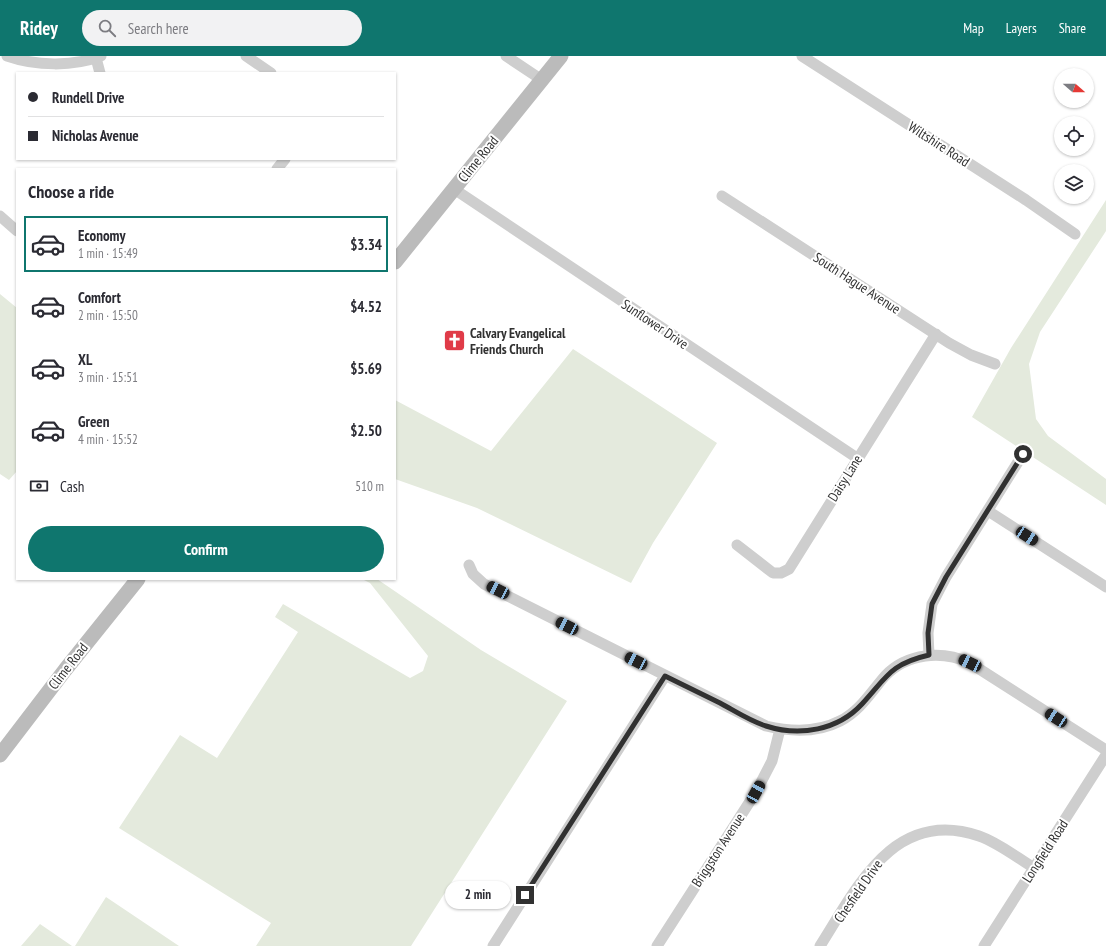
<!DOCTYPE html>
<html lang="en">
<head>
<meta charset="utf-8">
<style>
	:root { --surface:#fff; --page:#f2f2f3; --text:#2b2b33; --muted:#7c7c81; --line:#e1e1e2; --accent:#0f766e }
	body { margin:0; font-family:"PT Sans Narrow",sans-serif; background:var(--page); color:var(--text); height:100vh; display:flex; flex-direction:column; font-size:15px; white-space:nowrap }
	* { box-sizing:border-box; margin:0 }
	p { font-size:13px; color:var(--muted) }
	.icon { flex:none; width:22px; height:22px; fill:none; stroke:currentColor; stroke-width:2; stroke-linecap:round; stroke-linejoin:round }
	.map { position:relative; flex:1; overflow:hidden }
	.details { position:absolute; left:16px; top:112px; width:380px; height:412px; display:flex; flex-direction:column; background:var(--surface); border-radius:0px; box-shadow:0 1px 3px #0004 }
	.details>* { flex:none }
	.hud { position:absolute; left:16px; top:16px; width:380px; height:88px; border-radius:0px; box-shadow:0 1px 3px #0004; display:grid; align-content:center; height:88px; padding:0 12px; background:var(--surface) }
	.needle { width:26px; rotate:110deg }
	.buttons { position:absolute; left:1054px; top:12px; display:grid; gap:8px }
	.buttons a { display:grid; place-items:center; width:40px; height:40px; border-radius:50%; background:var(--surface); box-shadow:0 1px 3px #0004; font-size:20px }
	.end { position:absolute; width:18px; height:18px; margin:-9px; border:5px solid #313131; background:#fff; box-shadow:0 0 0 2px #fff }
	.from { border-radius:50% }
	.bubble { position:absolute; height:28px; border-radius:14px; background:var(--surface); box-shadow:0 1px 3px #0004; font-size:13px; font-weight:700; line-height:28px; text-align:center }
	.car { position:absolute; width:12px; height:24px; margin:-12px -6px; border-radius:5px; box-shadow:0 0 3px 1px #0007; background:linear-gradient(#222 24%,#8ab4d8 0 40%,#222 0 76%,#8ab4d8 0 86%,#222 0) }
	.hud b { display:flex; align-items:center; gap:14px; height:38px; font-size:15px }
	.hud b+b { border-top:1px solid var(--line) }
	.hud i { width:10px; height:10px; background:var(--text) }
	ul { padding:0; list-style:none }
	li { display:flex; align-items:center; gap:12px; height:56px; margin:0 8px 6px; padding:0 4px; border:2px solid transparent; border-radius:0px }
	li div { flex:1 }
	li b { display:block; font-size:15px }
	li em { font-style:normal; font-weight:700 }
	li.active { border-color:var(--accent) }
	li>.icon { width:36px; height:36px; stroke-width:1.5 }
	h2 { padding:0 12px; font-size:18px; line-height:48px }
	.pay { display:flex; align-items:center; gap:10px; height:44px; padding:0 12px; font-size:15px }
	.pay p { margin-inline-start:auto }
	.cta { display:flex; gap:8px; margin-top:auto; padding:8px 12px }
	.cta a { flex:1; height:46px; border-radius:24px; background:var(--accent); color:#fff; font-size:16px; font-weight:700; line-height:46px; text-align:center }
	header { display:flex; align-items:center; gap:24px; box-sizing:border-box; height:56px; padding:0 20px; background:var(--accent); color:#fff }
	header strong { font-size:19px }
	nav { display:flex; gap:22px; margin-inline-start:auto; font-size:14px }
	.search { width:280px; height:36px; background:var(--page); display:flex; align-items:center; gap:10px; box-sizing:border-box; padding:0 14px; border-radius:22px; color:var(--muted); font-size:15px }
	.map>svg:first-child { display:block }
	.green { fill:#e4eadd }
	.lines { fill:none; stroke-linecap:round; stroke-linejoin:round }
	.street { stroke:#cecece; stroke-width:11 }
	.secondary { stroke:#bbb; stroke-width:15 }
	.route { stroke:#313131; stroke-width:5 }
	.labels { text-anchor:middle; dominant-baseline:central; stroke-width:4; stroke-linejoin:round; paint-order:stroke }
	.street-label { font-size:14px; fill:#313131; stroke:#fff }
	.poi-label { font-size:14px; font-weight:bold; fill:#313131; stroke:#fff; text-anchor:start }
</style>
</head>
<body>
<header>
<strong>Ridey</strong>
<div class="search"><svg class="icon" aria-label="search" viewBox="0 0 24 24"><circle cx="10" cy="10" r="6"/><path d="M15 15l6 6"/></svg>Search here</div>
<nav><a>Map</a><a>Layers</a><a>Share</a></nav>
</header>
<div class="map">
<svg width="1106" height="890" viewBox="0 0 1106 890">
	<rect width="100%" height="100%" fill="#fff"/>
	<path class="green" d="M 1106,144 L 1106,175 L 1040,276 L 1029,308 L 1036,363 L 1048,380 L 1106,423 L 1106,449 L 972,361 L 1011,292 Z
		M 0,238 L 17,252 L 17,415 L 9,424 L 0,418 Z
		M 573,293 L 717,387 L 653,487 L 631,527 L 477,452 L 395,423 L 395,344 L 491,395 Z
		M 362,523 L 377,523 L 481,594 L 567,645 L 411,890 L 256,890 L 271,867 L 119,772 L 180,679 L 217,702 L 298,576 L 275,561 L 283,548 L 410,622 L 423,615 L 428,600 L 370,527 Z
		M 106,841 L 179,890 L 75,890 Z
		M 40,868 L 72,890 L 21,890 Z"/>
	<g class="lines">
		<path class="street" d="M 7,0 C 36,10 73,11 101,0
			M 246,0 L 271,17
			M 506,0 L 542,24
			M 802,0 L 1026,144 L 1075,178
			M 96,2 L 100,17
			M 277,113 L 285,103
			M 454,133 L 857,402
			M 722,140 L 949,287 L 971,299 L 995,308
			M 0,160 L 17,175
			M 988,455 L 1106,531
			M 737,489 L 773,517 L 781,517 L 789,513 L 936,278
			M 469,509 L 473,518 L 484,528 L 766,670 C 792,676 817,677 840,665 C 860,655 871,636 885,620 C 907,597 942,594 970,607 L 1106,694
			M 929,599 L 928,577 L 932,548 L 946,521 L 1023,398
			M 493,890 L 665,620
			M 657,890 L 756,736 L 772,705 L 780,673
			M 820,890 C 857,832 894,751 979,780 C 999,787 1016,801 1034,812
			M 984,890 L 1106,699"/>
		<path class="secondary" d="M 395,206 L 561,0
			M 0,699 L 65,614 L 138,523"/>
	</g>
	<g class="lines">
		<path class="route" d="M 525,839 L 665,620 C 683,629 702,638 720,647 C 735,655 750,665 766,670 C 800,681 838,674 862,648 C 887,621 890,608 929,599 L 928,577 L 932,548 L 946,521 L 1023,398"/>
	</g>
	<defs>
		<symbol id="church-square" viewBox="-11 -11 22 22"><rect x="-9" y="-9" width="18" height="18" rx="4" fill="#e03b48" stroke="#fff"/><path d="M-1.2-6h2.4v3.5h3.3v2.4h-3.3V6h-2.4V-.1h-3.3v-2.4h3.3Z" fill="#fff"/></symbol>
	</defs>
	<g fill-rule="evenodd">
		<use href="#church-square" x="442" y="272" width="25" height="25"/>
	</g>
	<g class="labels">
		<g class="street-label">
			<text transform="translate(939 88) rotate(33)">Wiltshire Road</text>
			<text transform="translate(478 103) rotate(-51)">Clime Road</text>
			<text transform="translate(857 227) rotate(33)">South Hague Avenue</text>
			<text transform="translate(655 268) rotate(34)">Sunflower Drive</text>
			<text transform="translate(845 422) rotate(-58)">Daisy Lane</text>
			<text transform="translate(68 610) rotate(-52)">Clime Road</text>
			<text transform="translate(718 794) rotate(-57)">Briggston Avenue</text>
			<text transform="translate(1045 795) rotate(-57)">Longfield Road</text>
			<text transform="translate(858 835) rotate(-55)">Chesfield Drive</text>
		</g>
		<g class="poi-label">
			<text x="470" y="277">Calvary Evangelical<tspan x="470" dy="16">Friends Church</tspan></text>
		</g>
	</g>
</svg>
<div class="buttons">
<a><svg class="needle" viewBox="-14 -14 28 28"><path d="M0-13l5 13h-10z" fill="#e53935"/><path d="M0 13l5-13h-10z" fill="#7c7c81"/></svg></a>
<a><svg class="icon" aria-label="locate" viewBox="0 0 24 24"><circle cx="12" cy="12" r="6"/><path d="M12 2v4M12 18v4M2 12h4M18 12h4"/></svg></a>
<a><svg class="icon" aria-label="layers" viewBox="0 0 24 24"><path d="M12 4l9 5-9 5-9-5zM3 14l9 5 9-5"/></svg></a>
</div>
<i class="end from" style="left:1023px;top:398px"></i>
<i class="end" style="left:525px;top:839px"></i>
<div class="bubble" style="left:445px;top:825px;width:66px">2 min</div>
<i class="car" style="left:1027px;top:480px;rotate:123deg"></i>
<i class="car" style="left:498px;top:534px;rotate:297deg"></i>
<i class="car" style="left:567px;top:570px;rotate:297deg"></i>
<i class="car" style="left:636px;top:605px;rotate:297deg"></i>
<i class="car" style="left:970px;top:607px;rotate:295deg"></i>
<i class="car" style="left:1056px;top:662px;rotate:303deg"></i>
<i class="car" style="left:756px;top:736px;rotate:29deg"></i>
<div class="hud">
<b><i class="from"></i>Rundell Drive</b>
<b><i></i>Nicholas Avenue</b>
</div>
<section class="details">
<h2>Choose a ride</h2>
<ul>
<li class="active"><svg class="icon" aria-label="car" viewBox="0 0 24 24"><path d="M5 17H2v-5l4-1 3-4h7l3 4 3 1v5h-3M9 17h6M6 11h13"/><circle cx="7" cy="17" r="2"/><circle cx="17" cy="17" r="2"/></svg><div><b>Economy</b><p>1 min · 15:49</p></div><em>$3.34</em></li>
<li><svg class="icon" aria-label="car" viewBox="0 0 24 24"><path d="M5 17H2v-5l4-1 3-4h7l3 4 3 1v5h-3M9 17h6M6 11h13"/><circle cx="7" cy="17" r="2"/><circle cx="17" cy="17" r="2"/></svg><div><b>Comfort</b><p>2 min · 15:50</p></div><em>$4.52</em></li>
<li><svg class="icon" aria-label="car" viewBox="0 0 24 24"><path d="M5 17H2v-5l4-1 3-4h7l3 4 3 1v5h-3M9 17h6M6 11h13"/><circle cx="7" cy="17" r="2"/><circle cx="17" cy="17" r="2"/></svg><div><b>XL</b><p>3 min · 15:51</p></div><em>$5.69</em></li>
<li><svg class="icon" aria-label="car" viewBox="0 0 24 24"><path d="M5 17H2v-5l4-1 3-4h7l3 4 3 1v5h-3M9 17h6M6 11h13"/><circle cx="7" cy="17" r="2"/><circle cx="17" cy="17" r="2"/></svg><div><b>Green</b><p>4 min · 15:52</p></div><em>$2.50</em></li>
</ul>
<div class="pay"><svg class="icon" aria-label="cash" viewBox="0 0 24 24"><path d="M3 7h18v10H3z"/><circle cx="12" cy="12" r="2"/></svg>Cash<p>510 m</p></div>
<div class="cta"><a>Confirm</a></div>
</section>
</div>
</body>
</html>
